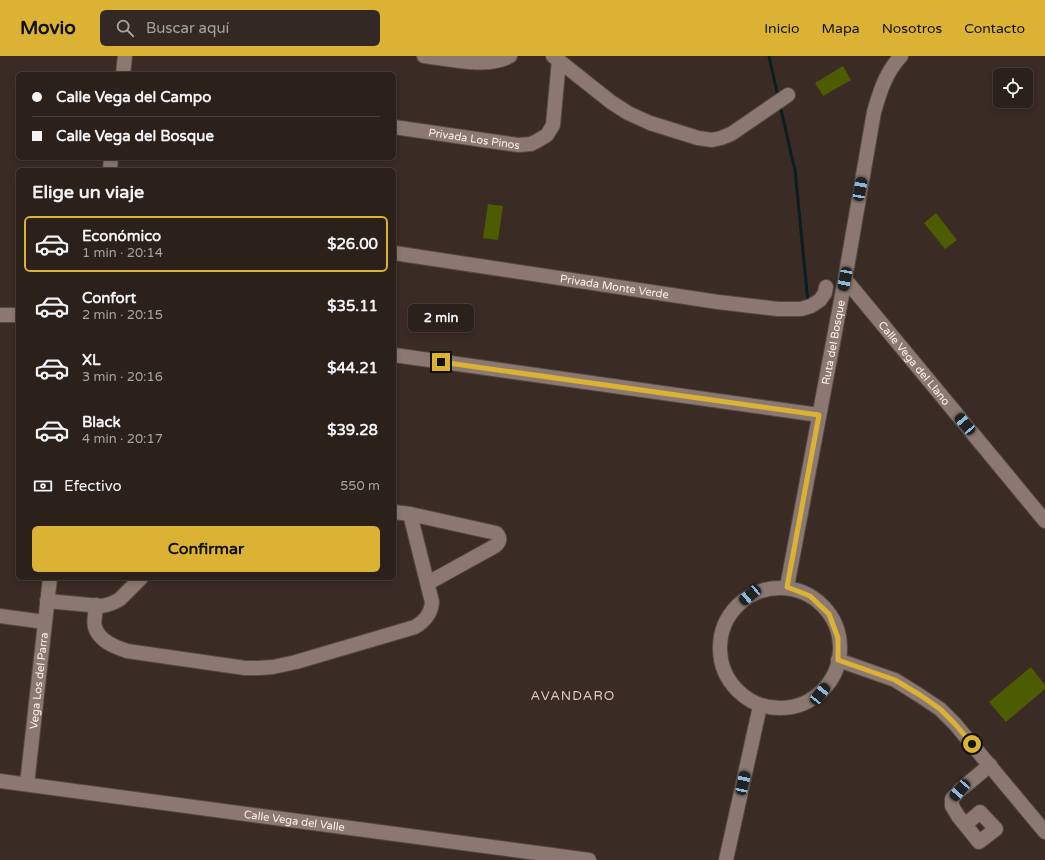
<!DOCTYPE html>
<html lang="es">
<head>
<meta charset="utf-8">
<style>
	:root { --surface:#2c201b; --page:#342824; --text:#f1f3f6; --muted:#a6a3a3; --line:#483e3a; --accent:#dbb233 }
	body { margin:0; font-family:"Varela Round",sans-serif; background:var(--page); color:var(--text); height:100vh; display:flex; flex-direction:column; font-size:15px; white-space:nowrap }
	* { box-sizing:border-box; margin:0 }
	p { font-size:13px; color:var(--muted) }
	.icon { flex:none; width:22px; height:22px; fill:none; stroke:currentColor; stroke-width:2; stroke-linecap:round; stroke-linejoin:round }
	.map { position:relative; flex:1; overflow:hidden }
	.drawer { position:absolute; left:16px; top:112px; width:380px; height:412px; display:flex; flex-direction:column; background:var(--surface); border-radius:6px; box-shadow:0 2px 6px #0003,0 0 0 1px var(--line) }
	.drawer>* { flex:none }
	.top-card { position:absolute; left:16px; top:16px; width:380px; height:88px; border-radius:6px; box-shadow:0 2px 6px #0003,0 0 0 1px var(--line); display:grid; align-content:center; height:88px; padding:0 16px; background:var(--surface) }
	.fabs { position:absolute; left:993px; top:12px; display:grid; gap:8px }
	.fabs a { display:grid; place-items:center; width:40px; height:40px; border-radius:6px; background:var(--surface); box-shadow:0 2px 6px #0003,0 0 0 1px var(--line); font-size:20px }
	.end { position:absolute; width:18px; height:18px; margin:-9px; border:5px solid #dbb233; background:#111; box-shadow:0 0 0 2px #111 }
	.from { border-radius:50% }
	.bubble { position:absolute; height:28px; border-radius:6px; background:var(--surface); box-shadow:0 2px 6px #0003,0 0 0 1px var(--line); font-size:13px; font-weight:700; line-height:28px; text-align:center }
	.car { position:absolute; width:12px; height:24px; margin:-12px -6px; border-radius:5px; box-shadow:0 0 3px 1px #0007; background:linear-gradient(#222 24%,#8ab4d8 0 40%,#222 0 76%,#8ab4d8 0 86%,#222 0) }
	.top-card b { display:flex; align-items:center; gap:14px; height:38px; font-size:15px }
	.top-card b+b { border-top:1px solid var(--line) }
	.top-card i { width:10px; height:10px; background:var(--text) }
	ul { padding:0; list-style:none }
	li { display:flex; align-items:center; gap:12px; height:56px; margin:0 8px 6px; padding:0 8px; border:2px solid transparent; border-radius:6px }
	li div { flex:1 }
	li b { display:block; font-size:15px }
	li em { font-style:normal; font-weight:700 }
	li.active { border-color:var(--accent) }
	li>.icon { width:36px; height:36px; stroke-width:1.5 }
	h2 { padding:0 16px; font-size:18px; line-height:48px }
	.pay { display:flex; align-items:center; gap:10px; height:44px; padding:0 16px; font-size:15px }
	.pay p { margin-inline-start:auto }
	.action { display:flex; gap:8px; margin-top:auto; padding:8px 16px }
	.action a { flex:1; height:46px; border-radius:6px; background:var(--accent); color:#111; font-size:16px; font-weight:700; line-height:46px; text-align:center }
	header { display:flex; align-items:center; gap:24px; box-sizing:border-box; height:56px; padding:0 20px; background:var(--accent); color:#111 }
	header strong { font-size:19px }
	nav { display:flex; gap:22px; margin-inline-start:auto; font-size:14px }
	.search { width:280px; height:36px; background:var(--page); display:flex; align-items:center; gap:10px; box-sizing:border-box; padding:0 14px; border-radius:6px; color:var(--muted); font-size:15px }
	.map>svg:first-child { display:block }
	.green { fill:#4d5c00 }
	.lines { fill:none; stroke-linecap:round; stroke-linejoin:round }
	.stream { stroke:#0a1e1e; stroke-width:3 }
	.minor-casing { stroke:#554943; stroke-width:16 }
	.minor { stroke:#8b7971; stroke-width:14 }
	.route { stroke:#dbb233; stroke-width:5 }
	.labels { text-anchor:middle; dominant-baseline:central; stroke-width:3; stroke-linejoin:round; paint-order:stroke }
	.street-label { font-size:11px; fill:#fbf1ec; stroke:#3a2b24 }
	.quarter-label { font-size:13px; letter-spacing:1px; fill:#ddcac0; stroke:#3a2b24 }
</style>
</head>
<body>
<header>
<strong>Movio</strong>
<div class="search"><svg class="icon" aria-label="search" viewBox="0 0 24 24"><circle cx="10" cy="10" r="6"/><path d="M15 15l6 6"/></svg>Buscar aquí</div>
<nav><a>Inicio</a><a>Mapa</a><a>Nosotros</a><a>Contacto</a></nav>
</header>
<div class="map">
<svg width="1045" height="804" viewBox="0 0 1045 804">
	<rect width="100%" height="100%" fill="#3a2b24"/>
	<path class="green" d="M 843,10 L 851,24 L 823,40 L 815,27 Z
		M 488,148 L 503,150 L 498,184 L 483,182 Z
		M 936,157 L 957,184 L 945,193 L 924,167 Z
		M 1031,611 L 1045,629 L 1045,633 L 1006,666 L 989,646 Z"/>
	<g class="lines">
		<path class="stream" d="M 769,0 L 778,41
			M 780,50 L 795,114 L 808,246"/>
		<defs>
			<g id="minor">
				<path d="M 424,0 C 447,3 490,13 510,0"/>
				<path d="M 553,0 L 611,46 L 628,57 L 650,67 L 698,82 L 712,84 L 721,82 L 731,78 L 788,39"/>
				<path d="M 123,18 L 125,0"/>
				<path id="s1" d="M 394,71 L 518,89 L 531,88 L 537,85 L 547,79 L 553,69 L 559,4"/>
				<path d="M 110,114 L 111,102"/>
				<path id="s2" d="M 394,197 L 718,246 L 778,253 L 801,253 L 811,250 L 820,244 L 825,237 L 826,231"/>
				<path id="s3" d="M 845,223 L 1045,465"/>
				<path d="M 0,259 L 18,259"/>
				<path d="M 394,299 L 819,359"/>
				<path d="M 410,458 L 496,477 C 501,482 500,486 495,490 L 428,527"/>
				<path id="s4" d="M 787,531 L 845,223 L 874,56 C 880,35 886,16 901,0"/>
				<circle cx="780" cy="592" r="60"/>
				<path d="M 47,545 L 101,550 C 108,549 114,547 120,543 L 141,522"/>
				<path d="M 96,549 C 96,556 93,565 95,571 C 99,585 115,591 127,595 L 245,612 L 259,612 L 273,611 L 296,606 L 415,571 C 425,565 431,558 432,546 L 410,458 L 394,456"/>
				<path d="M 0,560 L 45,566"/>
				<path d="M 838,604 L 895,624 L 919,639 L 940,653 L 955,668 L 1045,776"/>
				<path id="s5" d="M 0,725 L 589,804"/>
				<path id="s6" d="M 27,728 L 50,522"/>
				<path d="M 965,769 L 980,756 L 996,773 L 979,786 L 958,760 L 952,750 L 952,743 L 960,734 L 990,709"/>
				<path d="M 726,804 L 760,650"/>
			</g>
		</defs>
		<use href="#minor" class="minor-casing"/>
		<use href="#minor" class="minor"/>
	</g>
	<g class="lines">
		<path class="route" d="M 441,306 L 819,359 L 787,531 L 810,540 L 829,558 L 838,582 L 838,604 L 895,624 L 920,639 L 940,653 L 955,668 L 972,688"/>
	</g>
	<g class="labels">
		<g class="street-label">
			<text stroke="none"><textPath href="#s1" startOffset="81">Privada Los Pinos</textPath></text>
			<text stroke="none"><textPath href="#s2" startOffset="223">Privada Monte Verde</textPath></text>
			<text stroke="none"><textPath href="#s4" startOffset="249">Ruta del Bosque</textPath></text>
			<text stroke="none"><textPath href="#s3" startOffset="109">Calle Vega del Llano</textPath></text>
			<text stroke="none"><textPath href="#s6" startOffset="104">Vega Los del Parra</textPath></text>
			<text stroke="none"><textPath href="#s5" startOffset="297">Calle Vega del Valle</textPath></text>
		</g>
		<g class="quarter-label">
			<text x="573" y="640">AVANDARO</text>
		</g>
	</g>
</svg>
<div class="fabs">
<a><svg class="icon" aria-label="locate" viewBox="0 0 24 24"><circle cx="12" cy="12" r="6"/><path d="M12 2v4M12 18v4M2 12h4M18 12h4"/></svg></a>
</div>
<i class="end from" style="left:972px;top:688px"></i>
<i class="end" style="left:441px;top:306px"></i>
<div class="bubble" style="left:408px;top:248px;width:66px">2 min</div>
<i class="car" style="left:860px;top:133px;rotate:10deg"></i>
<i class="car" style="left:845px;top:223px;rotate:191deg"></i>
<i class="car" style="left:965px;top:368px;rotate:320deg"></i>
<i class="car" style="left:750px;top:539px;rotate:230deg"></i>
<i class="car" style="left:820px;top:638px;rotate:38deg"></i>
<i class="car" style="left:743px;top:727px;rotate:12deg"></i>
<i class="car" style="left:960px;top:734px;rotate:221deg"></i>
<div class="top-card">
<b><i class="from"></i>Calle Vega del Campo</b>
<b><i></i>Calle Vega del Bosque</b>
</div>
<section class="drawer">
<h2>Elige un viaje</h2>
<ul>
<li class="active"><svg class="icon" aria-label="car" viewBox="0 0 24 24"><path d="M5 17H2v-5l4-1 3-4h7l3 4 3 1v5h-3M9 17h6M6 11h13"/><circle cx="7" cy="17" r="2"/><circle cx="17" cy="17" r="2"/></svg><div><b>Económico</b><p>1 min · 20:14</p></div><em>$26.00</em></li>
<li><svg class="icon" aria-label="car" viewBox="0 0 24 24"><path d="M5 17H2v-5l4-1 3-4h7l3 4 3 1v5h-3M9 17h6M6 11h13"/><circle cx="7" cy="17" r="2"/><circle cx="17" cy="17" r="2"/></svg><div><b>Confort</b><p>2 min · 20:15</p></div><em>$35.11</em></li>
<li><svg class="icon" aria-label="car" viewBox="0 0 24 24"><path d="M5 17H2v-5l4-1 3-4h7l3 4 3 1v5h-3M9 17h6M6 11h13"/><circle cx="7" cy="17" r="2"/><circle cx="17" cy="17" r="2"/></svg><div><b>XL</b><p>3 min · 20:16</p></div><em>$44.21</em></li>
<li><svg class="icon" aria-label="car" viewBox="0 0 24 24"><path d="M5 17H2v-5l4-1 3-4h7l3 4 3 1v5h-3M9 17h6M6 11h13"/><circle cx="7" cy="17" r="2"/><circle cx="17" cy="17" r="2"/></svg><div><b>Black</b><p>4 min · 20:17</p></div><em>$39.28</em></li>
</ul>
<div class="pay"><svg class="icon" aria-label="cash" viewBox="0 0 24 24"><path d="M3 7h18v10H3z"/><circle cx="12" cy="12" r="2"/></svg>Efectivo<p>550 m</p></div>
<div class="action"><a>Confirmar</a></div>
</section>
</div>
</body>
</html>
